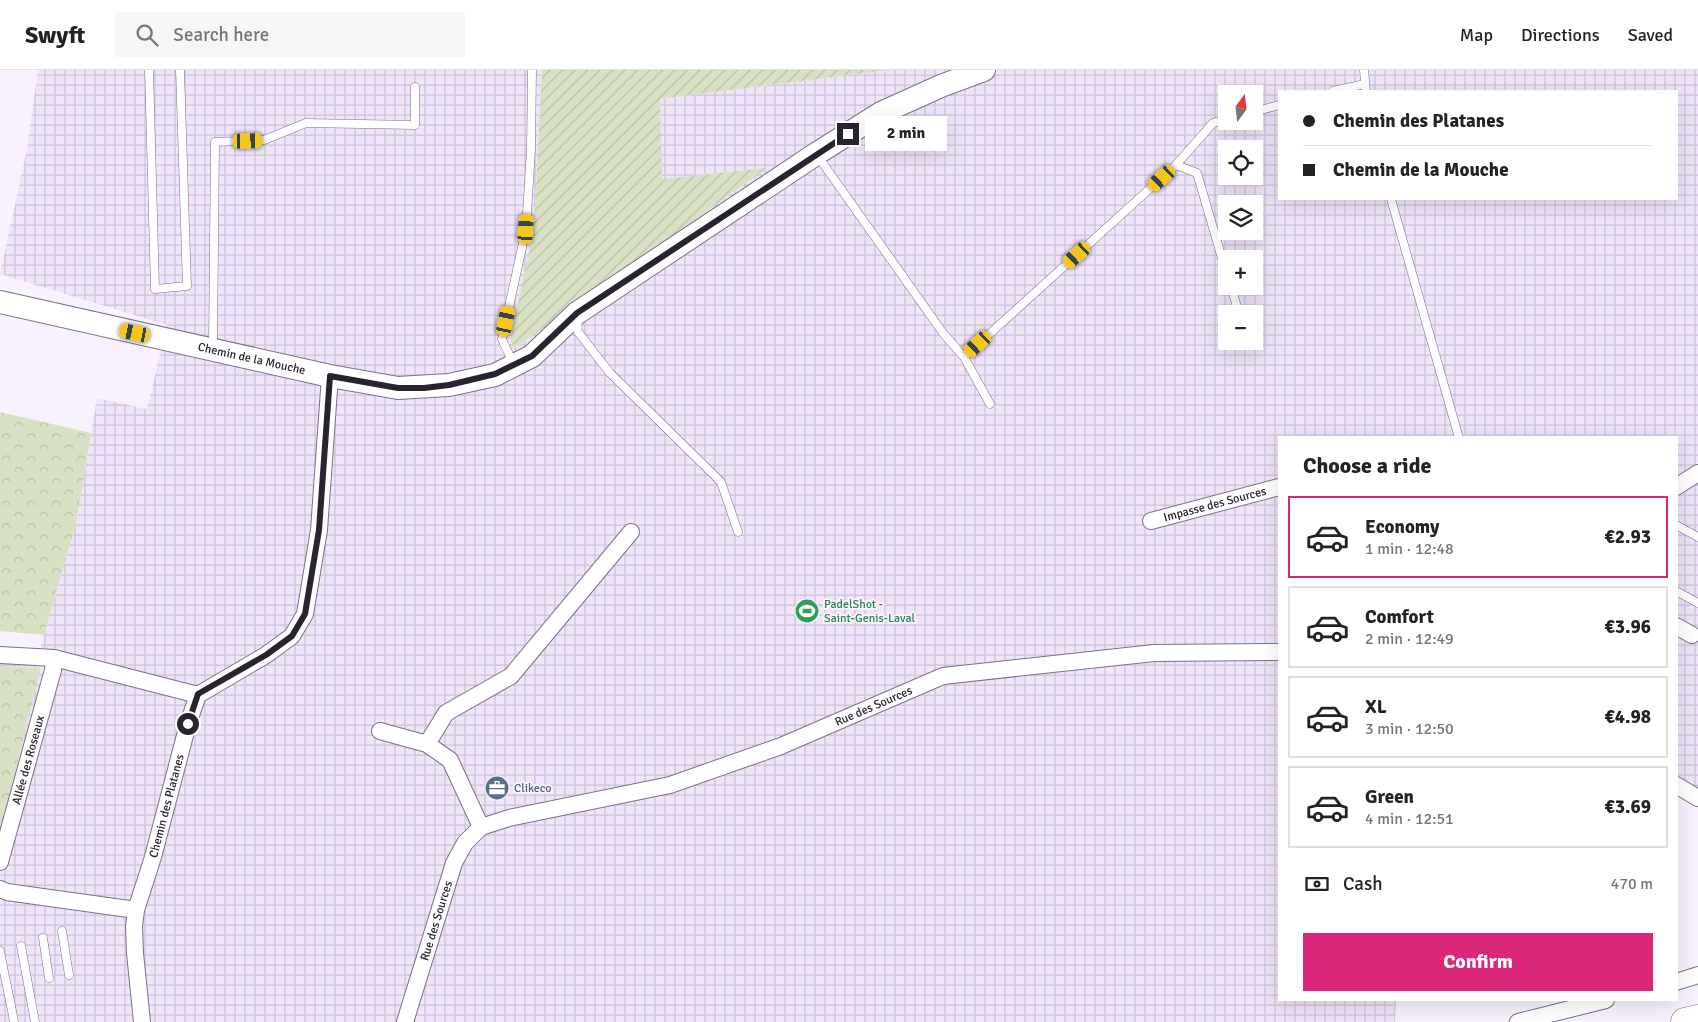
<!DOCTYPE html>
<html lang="en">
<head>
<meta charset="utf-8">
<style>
	:root { --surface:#fff; --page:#f6f6f6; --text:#222; --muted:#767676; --line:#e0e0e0; --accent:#db2777 }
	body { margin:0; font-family:Signika,sans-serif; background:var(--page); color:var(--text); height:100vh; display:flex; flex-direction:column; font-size:19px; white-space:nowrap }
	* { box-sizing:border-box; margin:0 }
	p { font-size:16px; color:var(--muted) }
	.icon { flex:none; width:28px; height:28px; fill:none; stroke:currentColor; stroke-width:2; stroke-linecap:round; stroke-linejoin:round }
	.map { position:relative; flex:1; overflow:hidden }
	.drawer { position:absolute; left:1278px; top:366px; width:400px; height:565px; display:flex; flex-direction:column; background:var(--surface); border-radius:0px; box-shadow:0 5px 20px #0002 }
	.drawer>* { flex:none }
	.top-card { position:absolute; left:1278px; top:20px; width:400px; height:110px; border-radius:0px; box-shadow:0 5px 20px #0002; display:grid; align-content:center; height:110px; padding:0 25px; background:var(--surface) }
	.needle { width:32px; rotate:15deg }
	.controls { position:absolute; left:1218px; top:15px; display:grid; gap:10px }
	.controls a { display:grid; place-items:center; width:45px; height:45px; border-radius:0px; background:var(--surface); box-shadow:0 5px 20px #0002; font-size:25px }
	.end { position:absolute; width:22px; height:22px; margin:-11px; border:6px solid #28232e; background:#fff; box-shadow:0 0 0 2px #fff }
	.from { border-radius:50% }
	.bubble { position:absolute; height:35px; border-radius:0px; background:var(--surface); box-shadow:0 5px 20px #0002; font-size:16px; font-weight:700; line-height:35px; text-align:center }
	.car { position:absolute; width:15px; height:30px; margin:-15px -8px; border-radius:6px; box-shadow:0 0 4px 1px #0007; background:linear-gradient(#f5c518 24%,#345 0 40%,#f5c518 0 76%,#345 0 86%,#f5c518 0) }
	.top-card b { display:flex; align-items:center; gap:18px; height:48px; font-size:19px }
	.top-card b+b { border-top:1px solid var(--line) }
	.top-card i { width:12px; height:12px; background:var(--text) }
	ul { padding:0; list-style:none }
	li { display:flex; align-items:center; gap:15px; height:82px; margin:0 10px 8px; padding:0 15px; border:2px solid var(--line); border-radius:0px }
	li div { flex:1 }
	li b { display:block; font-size:19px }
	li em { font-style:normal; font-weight:700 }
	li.active { border-color:var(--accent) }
	li>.icon { width:45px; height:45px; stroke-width:1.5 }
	h2 { padding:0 25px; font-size:22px; line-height:60px }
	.pay { display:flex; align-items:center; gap:12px; height:55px; padding:0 25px; font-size:19px }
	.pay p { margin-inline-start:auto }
	.button { display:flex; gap:10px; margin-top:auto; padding:10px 25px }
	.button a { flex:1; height:58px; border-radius:0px; background:var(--accent); color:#fff; font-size:20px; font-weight:700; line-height:58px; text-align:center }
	header { display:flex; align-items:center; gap:30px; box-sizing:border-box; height:70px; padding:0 25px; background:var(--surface); border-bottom:1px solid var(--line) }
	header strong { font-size:24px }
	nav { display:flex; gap:28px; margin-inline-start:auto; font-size:18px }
	.search { width:350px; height:45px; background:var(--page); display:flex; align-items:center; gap:12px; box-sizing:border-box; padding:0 18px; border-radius:0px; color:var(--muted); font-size:19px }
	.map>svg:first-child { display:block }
	.industrial { fill:url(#industrial-grid); fill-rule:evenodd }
	.forest { fill:url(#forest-crowns) }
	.garden { fill:url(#garden-furrows) }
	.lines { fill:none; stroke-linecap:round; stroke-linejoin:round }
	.lane-casing { stroke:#7d708a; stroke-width:9 }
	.street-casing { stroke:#7d708a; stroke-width:18 }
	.secondary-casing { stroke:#7d708a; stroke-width:24 }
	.highway-casing { stroke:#7d708a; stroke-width:29 }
	.lane { stroke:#fff; stroke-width:8 }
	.street { stroke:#fff; stroke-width:16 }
	.secondary { stroke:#fff; stroke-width:22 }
	.highway { stroke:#fff; stroke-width:28 }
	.route { stroke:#28232e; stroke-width:6 }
	.labels { text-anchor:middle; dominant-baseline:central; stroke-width:4; stroke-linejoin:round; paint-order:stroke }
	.street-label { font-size:12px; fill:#28232e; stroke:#f8f2fe }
	.leisure-label { font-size:12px; fill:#27864d; stroke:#f8f2fe; text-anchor:start }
	.service-label { font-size:12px; fill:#4e5e75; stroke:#f8f2fe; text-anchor:start }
</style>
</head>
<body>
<header>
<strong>Swyft</strong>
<div class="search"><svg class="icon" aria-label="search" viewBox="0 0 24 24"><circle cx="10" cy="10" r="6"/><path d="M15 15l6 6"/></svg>Search here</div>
<nav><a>Map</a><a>Directions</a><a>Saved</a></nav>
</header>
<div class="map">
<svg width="1698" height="952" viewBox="0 0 1698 952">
	<defs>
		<pattern id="industrial-grid" width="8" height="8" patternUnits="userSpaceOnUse" patternTransform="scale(1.25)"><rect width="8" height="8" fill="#efe4fa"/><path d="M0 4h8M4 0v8" fill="none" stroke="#cdc3d7"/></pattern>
		<pattern id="forest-crowns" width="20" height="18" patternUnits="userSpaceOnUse" patternTransform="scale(1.25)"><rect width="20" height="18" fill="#d8e1c3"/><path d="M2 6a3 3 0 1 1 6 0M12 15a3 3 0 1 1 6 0" fill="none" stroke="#b9c1a8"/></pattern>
		<pattern id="garden-furrows" width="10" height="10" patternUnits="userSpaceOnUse" patternTransform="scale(1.25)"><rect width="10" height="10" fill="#d8e1c3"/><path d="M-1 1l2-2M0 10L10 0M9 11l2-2" fill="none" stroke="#b9c1a8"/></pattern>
	</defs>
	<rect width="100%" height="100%" fill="#f8f2fe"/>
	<path class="industrial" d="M 38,0 L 542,0 L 534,158 L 510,270 L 766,99 L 662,109 L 660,29 L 889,0 L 1698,0 L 1698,393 L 1688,399 L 1698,412 L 1698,724 L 1676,711 L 1676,368 L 1279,368 L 1279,930 L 1396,930 L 1395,952 L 0,952 L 0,578 L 40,580 L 76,453 L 97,328 L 147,339 L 167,255 L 0,204 L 27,79 ZM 1279,21 L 1676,21 L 1676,129 L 1279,129 ZM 1226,24 L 1254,24 L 1254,51 L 1226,51 ZM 1226,79 L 1254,79 L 1254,106 L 1226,106 ZM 1226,134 L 1254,134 L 1254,161 L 1226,161 ZM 1226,189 L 1254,189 L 1254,216 L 1226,216 ZM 1226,244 L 1254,244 L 1254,271 L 1226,271 Z"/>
	<path class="forest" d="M 0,342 L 91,363 L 76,453 L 44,565 L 0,561 Z
		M 0,596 L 41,598 L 0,763 Z"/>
	<path class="garden" d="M 542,0 L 889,0 L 660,29 L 662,109 L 767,98 L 515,278 L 510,270 L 534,158 Z"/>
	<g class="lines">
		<defs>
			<path id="lane" d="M 149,0 L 155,219 L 187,216 L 180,0
				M 1364,0 L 1366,21
				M 1333,21 L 1365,14
				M 1254,42 L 1279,35
				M 817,85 L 943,263 L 964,287 L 990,334
				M 1176,95 L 1213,53 L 1226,49
				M 1391,129 L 1459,368
				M 1231,216 L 1239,244
				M 577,248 L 578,262 L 610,303 L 721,412 L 738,462
				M 213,278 L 215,72 L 264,70 L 306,53 L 415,55 L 415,17
				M 964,287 L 1176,95 L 1197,103 L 1226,202
				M 513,293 L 502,269 L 526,159 L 531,79 L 532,0
				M 1676,455 L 1698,467
				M 1676,521 L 1698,533
				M 62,861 L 69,905
				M 43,868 L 49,908
				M 21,876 L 35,952
				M 0,881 C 4,905 10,928 14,952"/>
			<g id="street">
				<path d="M 1676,417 L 1698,403"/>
				<path id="s1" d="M 1151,451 L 1279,417"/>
				<path d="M 1676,556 L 1692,565"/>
				<path d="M 0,585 L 54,588 L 198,625"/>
				<path d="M 380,661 L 427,674 L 450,690 L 481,757"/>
				<path d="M 427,674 L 446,643 L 511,606 L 631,462"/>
				<path d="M 1676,715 L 1698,728"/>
				<path id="s2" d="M 0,792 L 53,600 L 54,588"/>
				<path d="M 0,819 L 7,822 L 136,840"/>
				<path d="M 1676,912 L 1698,905"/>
				<path id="s3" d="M 142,952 L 135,883 L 134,856 L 136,840 L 153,787 L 188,654 L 198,625 L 266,585 L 292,566 L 305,544 L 319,460 L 330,306"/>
				<path id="s4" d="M 405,952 L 454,793 L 465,773 L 481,757 L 509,748 L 670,715 L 781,676 L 943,606 L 1154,583 L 1279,582"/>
				<path d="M 1518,952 L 1606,930"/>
			</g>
			<g id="secondary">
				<path id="s5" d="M 0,232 L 330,306 L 398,318 L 449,315 L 495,305 L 532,286 L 577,243 L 816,84 L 881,43 L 941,16 L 984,0"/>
			</g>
			<path id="highway" d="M 1685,952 L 1698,949"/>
		</defs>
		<use href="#lane" class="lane-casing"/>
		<use href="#street" class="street-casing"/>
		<use href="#secondary" class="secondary-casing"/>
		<use href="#highway" class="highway-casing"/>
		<use href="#lane" class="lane"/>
		<use href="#street" class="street"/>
		<use href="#secondary" class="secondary"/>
		<use href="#highway" class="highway"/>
	</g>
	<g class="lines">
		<path class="route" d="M 188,654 L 198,624 L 266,585 L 292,566 L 305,544 L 319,460 L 330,306 L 398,318 L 424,318 L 449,315 L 495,304 L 532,286 L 577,243 L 848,64"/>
	</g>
	<defs>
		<symbol id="stadium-disc" viewBox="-11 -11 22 22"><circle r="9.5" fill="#2e9e5b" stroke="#f8f2fe"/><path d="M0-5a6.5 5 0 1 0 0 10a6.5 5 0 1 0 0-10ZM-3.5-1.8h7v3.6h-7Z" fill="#fff"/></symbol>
		<symbol id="office-disc" viewBox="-11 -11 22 22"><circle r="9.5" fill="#5c6f8a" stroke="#f8f2fe"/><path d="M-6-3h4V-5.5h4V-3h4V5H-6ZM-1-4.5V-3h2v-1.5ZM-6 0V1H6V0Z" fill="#fff"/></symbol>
	</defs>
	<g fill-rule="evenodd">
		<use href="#stadium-disc" x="793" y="527" width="28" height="28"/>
		<use href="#office-disc" x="483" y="704" width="28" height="28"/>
	</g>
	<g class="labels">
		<g class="street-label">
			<text stroke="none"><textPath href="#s5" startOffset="258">Chemin de la Mouche</textPath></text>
			<text stroke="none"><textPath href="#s1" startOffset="66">Impasse des Sources</textPath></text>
			<text stroke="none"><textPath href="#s4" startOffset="624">Rue des Sources</textPath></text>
			<text stroke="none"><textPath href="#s2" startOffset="106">Allée des Roseaux</textPath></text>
			<text stroke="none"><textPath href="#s3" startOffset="221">Chemin des Platanes</textPath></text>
			<text stroke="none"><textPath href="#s4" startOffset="106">Rue des Sources</textPath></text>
		</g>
		<g class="leisure-label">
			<text x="824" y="534">PadelShot -<tspan x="824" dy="14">Saint-Genis-Laval</tspan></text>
		</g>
		<g class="service-label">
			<text x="514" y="718">Clikeco</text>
		</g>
	</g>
</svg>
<div class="controls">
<a><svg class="needle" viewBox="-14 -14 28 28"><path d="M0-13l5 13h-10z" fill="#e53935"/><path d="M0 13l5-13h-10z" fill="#767676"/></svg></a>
<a><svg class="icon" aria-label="locate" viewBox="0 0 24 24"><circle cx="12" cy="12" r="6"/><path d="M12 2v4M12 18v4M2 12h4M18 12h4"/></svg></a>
<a><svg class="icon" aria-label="layers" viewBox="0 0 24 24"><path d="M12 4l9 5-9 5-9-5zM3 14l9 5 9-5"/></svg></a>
<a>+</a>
<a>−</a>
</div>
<i class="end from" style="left:188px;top:654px"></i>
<i class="end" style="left:848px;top:64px"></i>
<div class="bubble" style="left:865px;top:46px;width:82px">2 min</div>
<i class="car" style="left:248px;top:71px;rotate:89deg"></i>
<i class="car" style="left:1162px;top:108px;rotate:228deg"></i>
<i class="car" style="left:526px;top:159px;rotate:4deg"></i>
<i class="car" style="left:1077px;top:185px;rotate:228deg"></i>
<i class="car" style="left:506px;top:251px;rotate:12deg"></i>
<i class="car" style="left:135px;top:263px;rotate:282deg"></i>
<i class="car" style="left:978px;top:274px;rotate:228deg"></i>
<div class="top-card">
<b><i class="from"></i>Chemin des Platanes</b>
<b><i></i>Chemin de la Mouche</b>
</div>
<section class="drawer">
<h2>Choose a ride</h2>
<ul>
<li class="active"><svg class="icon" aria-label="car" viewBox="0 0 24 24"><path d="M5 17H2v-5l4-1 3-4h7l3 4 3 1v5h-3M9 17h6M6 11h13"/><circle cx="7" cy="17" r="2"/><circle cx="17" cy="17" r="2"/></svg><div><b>Economy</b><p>1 min · 12:48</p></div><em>€2.93</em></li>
<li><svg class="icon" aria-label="car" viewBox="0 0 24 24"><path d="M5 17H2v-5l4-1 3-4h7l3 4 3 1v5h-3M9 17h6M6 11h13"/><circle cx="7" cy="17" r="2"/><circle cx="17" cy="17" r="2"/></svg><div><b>Comfort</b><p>2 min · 12:49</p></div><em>€3.96</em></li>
<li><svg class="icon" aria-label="car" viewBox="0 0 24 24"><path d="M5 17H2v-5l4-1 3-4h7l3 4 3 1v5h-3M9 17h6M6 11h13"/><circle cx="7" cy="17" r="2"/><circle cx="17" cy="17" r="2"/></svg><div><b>XL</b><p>3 min · 12:50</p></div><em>€4.98</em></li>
<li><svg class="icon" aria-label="car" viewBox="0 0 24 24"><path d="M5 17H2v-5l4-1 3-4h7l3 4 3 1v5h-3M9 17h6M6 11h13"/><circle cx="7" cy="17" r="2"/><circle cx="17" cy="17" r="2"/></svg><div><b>Green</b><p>4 min · 12:51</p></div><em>€3.69</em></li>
</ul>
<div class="pay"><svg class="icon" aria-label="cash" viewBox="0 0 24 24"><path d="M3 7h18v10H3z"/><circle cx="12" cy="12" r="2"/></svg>Cash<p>470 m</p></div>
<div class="button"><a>Confirm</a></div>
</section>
</div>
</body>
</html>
